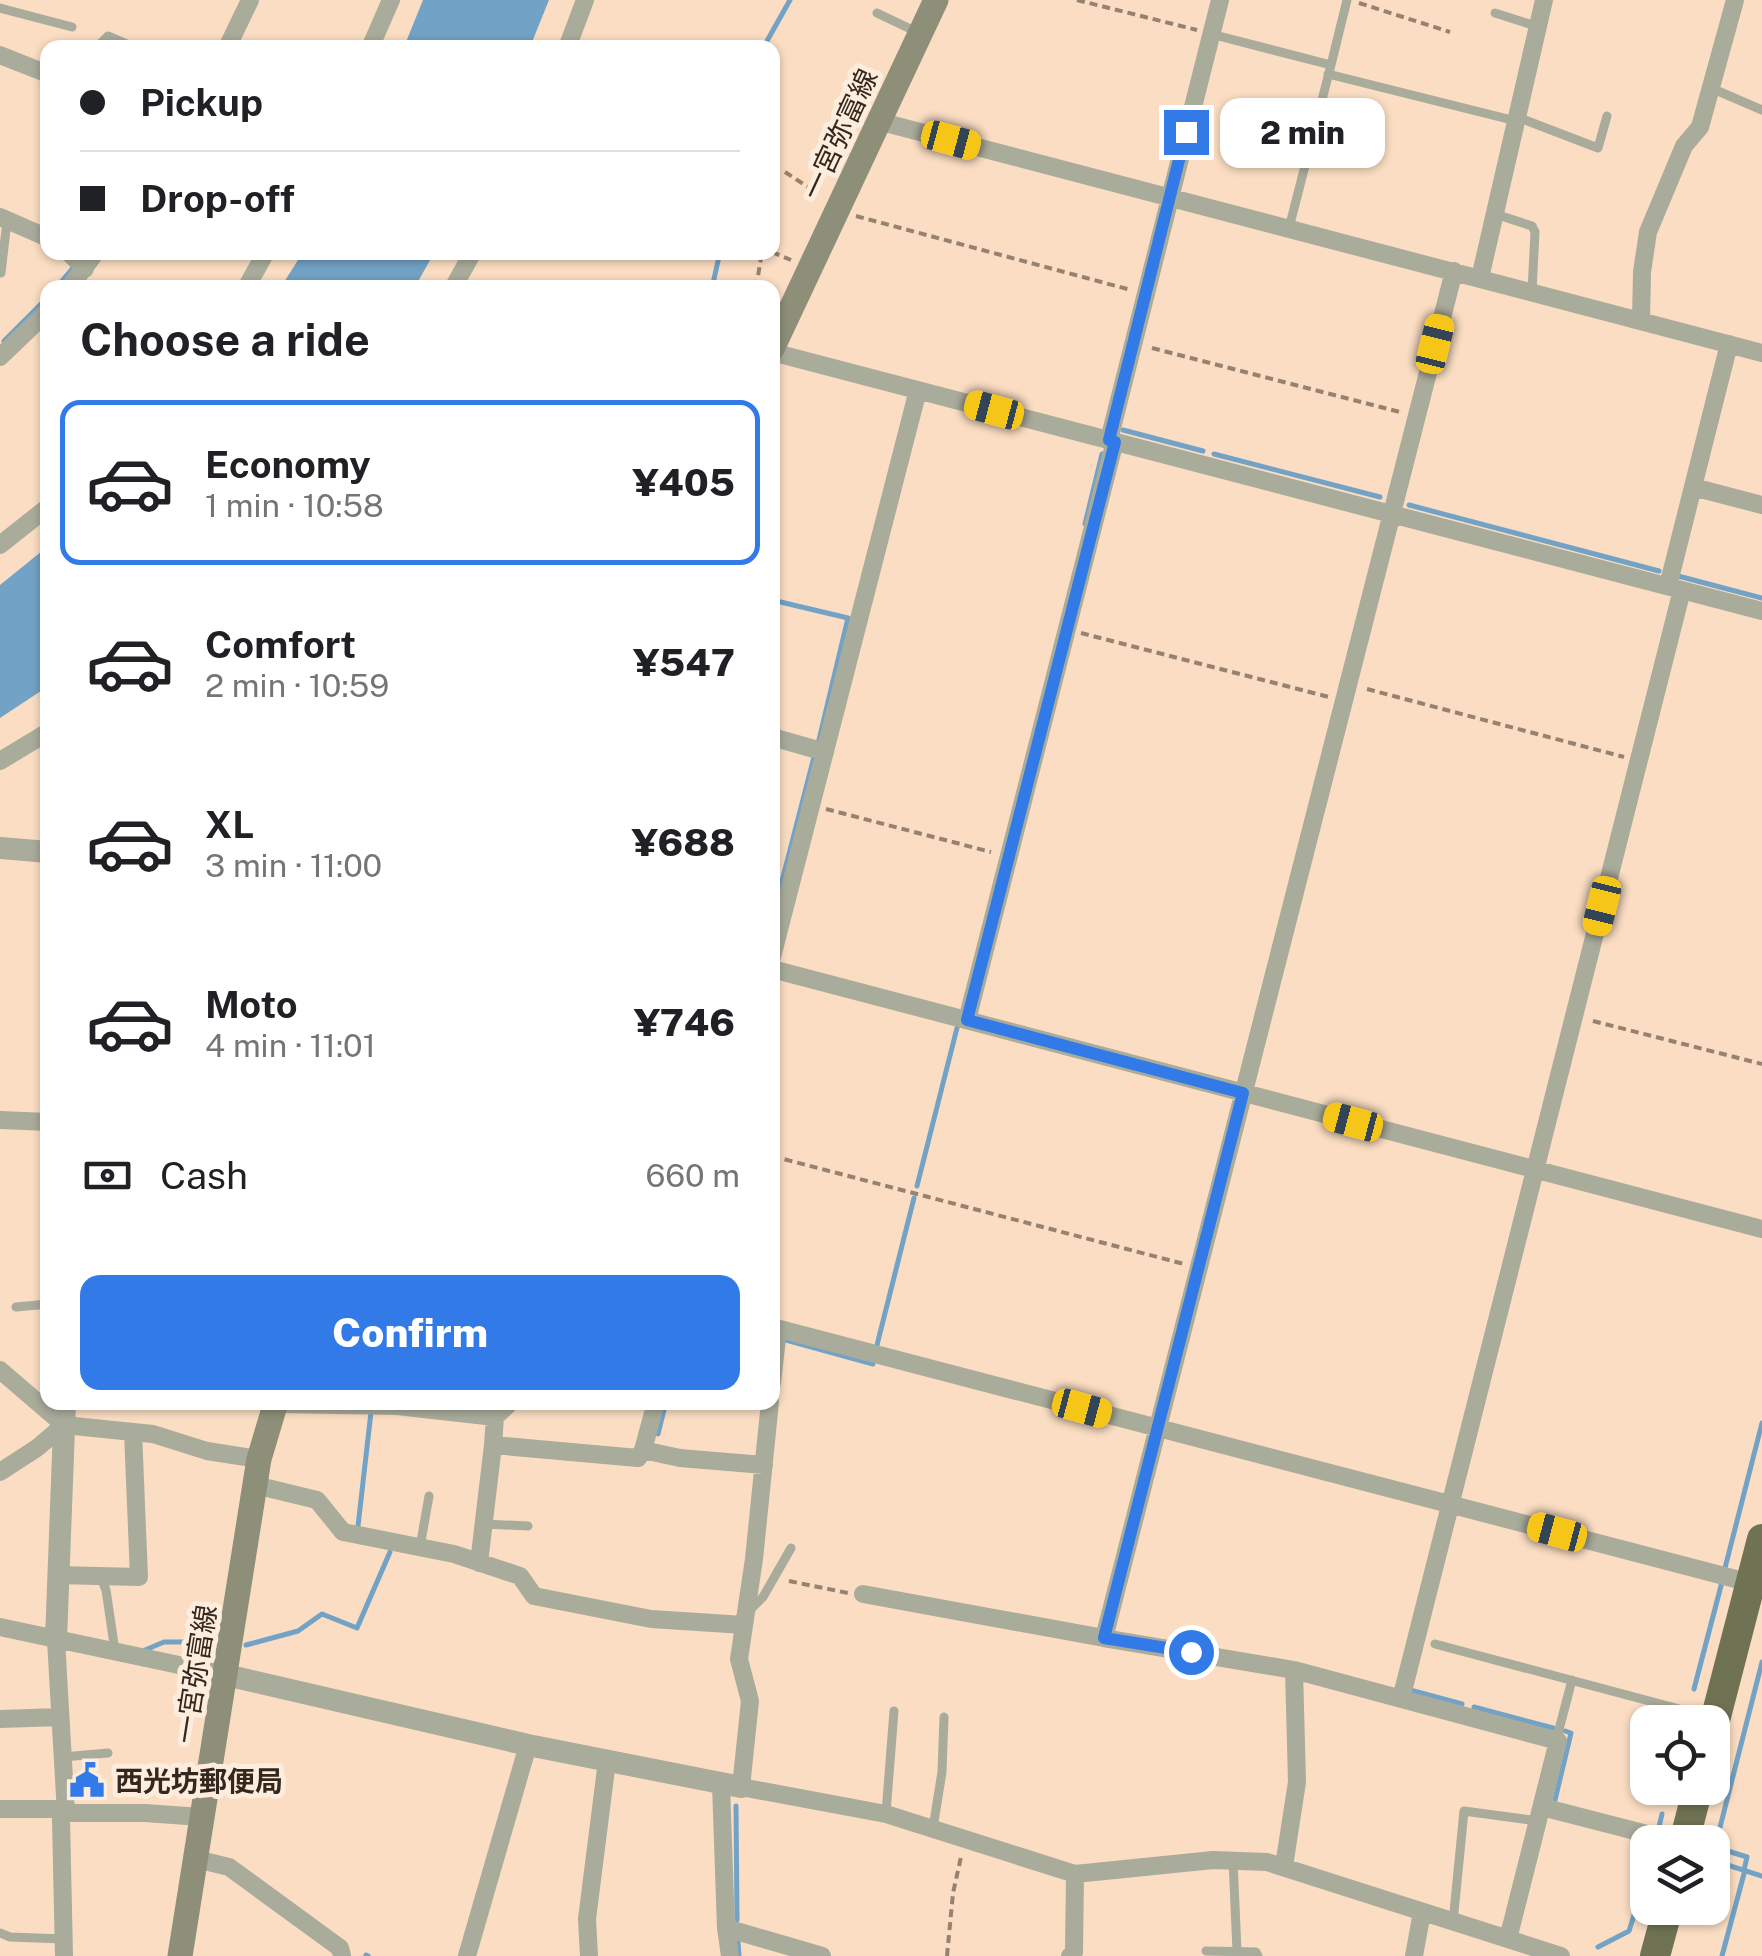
<!DOCTYPE html>
<html lang="en">
<head>
<meta charset="utf-8">
<style>
	:root { --surface:#fff; --page:#f6f6f6; --text:#202124; --muted:#757577; --line:#e0e0e0; --accent:#327ae7 }
	body { margin:0; font-family:"Public Sans","Noto Sans JP",sans-serif; background:var(--page); color:var(--text); height:100vh; display:flex; flex-direction:column; font-size:38px; white-space:nowrap }
	* { box-sizing:border-box; margin:0 }
	p { font-size:32px; color:var(--muted) }
	.icon { flex:none; width:55px; height:55px; fill:none; stroke:currentColor; stroke-width:2; stroke-linecap:round; stroke-linejoin:round }
	.map { position:relative; flex:1; overflow:hidden }
	.side { position:absolute; left:40px; top:280px; width:740px; height:1130px; display:flex; flex-direction:column; background:var(--surface); border-radius:20px; box-shadow:0 2px 8px #0004 }
	.side>* { flex:none }
	.hud { position:absolute; left:40px; top:40px; width:740px; height:220px; border-radius:20px; box-shadow:0 2px 8px #0004; display:grid; align-content:center; height:220px; padding:0 40px; background:var(--surface) }
	.buttons { position:absolute; left:1630px; top:1705px; display:grid; gap:20px }
	.buttons a { display:grid; place-items:center; width:100px; height:100px; border-radius:20px; background:var(--surface); box-shadow:0 2px 8px #0004; font-size:50px }
	.end { position:absolute; width:45px; height:45px; margin:-22px; border:12px solid #327ae7; background:#fff; box-shadow:0 0 0 5px #fff }
	.from { border-radius:50% }
	.bubble { position:absolute; height:70px; border-radius:20px; background:var(--surface); box-shadow:0 2px 8px #0004; font-size:32px; font-weight:800; line-height:70px; text-align:center }
	.car { position:absolute; width:30px; height:60px; margin:-30px -15px; border-radius:12px; box-shadow:0 0 8px 2px #0007; background:linear-gradient(#f5c518 24%,#345 0 40%,#f5c518 0 76%,#345 0 86%,#f5c518 0) }
	.hud b { display:flex; align-items:center; gap:35px; height:95px; font-size:38px }
	.hud b+b { border-top:2px solid var(--line) }
	.hud i { width:25px; height:25px; background:var(--text) }
	ul { padding:0; list-style:none }
	li { display:flex; align-items:center; gap:30px; height:165px; margin:0 20px 15px; padding:0 20px; border:5px solid transparent; border-radius:20px }
	li div { flex:1 }
	li b { display:block; font-size:38px }
	li em { font-style:normal; font-weight:800 }
	li.selected { border-color:var(--accent) }
	li>.icon { width:90px; height:90px; stroke-width:1.5 }
	h2 { padding:0 40px; font-size:45px; line-height:120px }
	.pay { display:flex; align-items:center; gap:25px; height:110px; padding:0 40px; font-size:38px }
	.pay p { margin-inline-start:auto }
	.action { display:flex; gap:20px; margin-top:auto; padding:20px 40px }
	.action a { flex:1; height:115px; border-radius:20px; background:var(--accent); color:#fff; font-size:40px; font-weight:800; line-height:115px; text-align:center }
	.map>svg:first-child { display:block }
	.water { fill:#72a2c5 }
	.lines { fill:none; stroke-linecap:round; stroke-linejoin:round }
	.stream { stroke:#72a2c5; stroke-width:5 }
	.path { stroke:#968270; stroke-width:4; stroke-dasharray:8 5; stroke-linecap:butt }
	.service { stroke:#a9ab9b; stroke-width:9 }
	.minor { stroke:#a9ab9b; stroke-width:18 }
	.tertiary { stroke:#a9ab9b; stroke-width:22 }
	.secondary { stroke:#8d8f78; stroke-width:25 }
	.trunk { stroke:#707254; stroke-width:30 }
	.route { stroke:#327ae7; stroke-width:12 }
	.labels { text-anchor:middle; dominant-baseline:central; stroke-width:10; stroke-linejoin:round; paint-order:stroke }
	.street-label { font-size:28px; fill:#33281e; stroke:#feecdc }
	.poi-label { font-size:28px; font-weight:bold; fill:#33281e; stroke:#feecdc; text-anchor:start }
</style>
</head>
<body>
<div class="map">
<svg width="1762" height="1956" viewBox="0 0 1762 1956">
	<rect width="100%" height="100%" fill="#faddc2"/>
	<path class="water" d="M 423,0 L 549,0 L 530,47 L 404,47 Z
		M 303,252 L 434,252 L 434,253 L 415,287 L 281,287 Z
		M 47,547 L 47,687 L 0,718 L 0,585 Z"/>
	<g class="lines">
		<path class="stream" d="M 763,48 L 790,0
			M 56,288 L 74,267
			M 712,288 L 720,252
			M 4,341 L 48,297
			M 1123,430 L 1203,451
			M 1214,454 L 1380,497
			M 1409,505 L 1659,571
			M 1085,524 L 1102,454
			M 1678,576 L 1762,598
			M 772,600 L 848,618 L 818,744
			M 772,920 L 814,757
			M 917,1186 L 957,1028
			M 786,1340 L 873,1364
			M 877,1345 L 914,1198
			M 658,1434 L 666,1402
			M 358,1526 L 371,1412
			M 1725,1568 L 1762,1423
			M 246,1645 L 298,1631 L 322,1614 L 357,1628 L 390,1552
			M 145,1650 L 164,1642 L 198,1642
			M 1694,1689 L 1722,1582
			M 1410,1690 L 1462,1704
			M 1474,1707 L 1553,1728
			M 1555,1800 L 1571,1733 L 1565,1731
			M 736,1806 L 737,1920
			M 1658,1831 L 1662,1814
			M 1712,1860 L 1762,1876
			M 1744,1870 L 1747,1857 L 1715,1847 L 1762,1662
			M 738,1942 L 739,1956
			M 1598,1947 L 1629,1931 L 1648,1871
			M 366,1955 L 368,1956
			M 1722,1956 L 1745,1870"/>
		<path class="path" d="M 1077,0 L 1197,30
			M 1359,3 L 1450,32
			M 772,172 L 785,172 L 814,191
			M 856,216 L 1131,290
			M 772,252 L 791,260
			M 756,288 L 762,252
			M 1152,348 L 1400,412
			M 1081,633 L 1329,697
			M 1367,689 L 1624,757
			M 826,809 L 991,852
			M 1593,1021 L 1762,1064
			M 772,1156 L 1184,1264
			M 789,1581 L 848,1593
			M 947,1956 L 953,1893 L 961,1857"/>
		<path class="service" d="M 0,8 L 72,27
			M 877,13 L 919,33
			M 1495,13 L 1539,27
			M 1211,34 L 1331,65 L 1289,228
			M 96,48 L 108,36 L 136,48
			M 1331,65 L 1347,0
			M 1328,74 L 1516,121
			M 1711,88 L 1762,110
			M 1517,117 L 1598,148 L 1607,116
			M 1495,214 L 1532,226 L 1535,232 L 1532,291
			M 1,273 L 7,221
			M 16,1307 L 48,1304
			M 484,1524 L 528,1526
			M 420,1547 L 429,1496
			M 100,1576 L 106,1590 L 115,1651
			M 748,1612 L 763,1597 L 791,1548
			M 1435,1644 L 1713,1718
			M 1556,1741 L 1572,1680
			M 63,1757 L 108,1753
			M 886,1813 L 894,1711
			M 933,1828 L 942,1772 L 944,1717
			M 1233,1860 L 1237,1951
			M 1453,1922 L 1464,1811 L 1538,1821
			M 0,1933 L 10,1937 L 64,1939
			M 1206,1951 L 1256,1952 L 1258,1956"/>
		<path class="minor" d="M 227,48 L 250,0
			M 370,48 L 391,0
			M 567,48 L 585,0
			M 0,55 L 48,74
			M 878,121 L 1762,353
			M 0,217 L 48,238
			M 68,252 L 85,269
			M 1454,271 L 1104,1638 L 1294,1670 L 1558,1741 L 1508,1939
			M 1480,278 L 1544,0
			M 69,288 L 96,252
			M 246,288 L 266,252
			M 453,288 L 473,252
			M 1641,320 L 1642,272 L 1648,232 L 1684,146 L 1700,127 L 1735,0
			M 772,352 L 1762,611
			M 0,357 L 48,311
			M 1109,440 L 1220,0
			M 1693,487 L 1762,505
			M 0,545 L 48,507
			M 1668,586 L 1729,344
			M 772,737 L 825,752
			M 0,761 L 48,732
			M 772,957 L 918,390
			M 772,969 L 1762,1229
			M 967,1020 L 1115,441
			M 0,1120 L 48,1122
			M 772,1327 L 1751,1583
			M 0,1370 L 64,1425 L 153,1434 L 207,1451 L 259,1459
			M 772,1383 L 778,1329
			M 511,1402 L 495,1417 L 493,1445 L 638,1458 L 643,1450 L 680,1458 L 764,1465
			M 770,1402 L 754,1559 L 739,1659 L 750,1701 L 741,1787 L 886,1814 L 1075,1874 L 1213,1860 L 1267,1862 L 1561,1956
			M 276,1404 L 397,1406 L 495,1417
			M 643,1450 L 656,1402
			M 0,1472 L 37,1448 L 64,1425
			M 255,1485 L 317,1500 L 343,1532 L 454,1554 L 520,1576 L 534,1596 L 651,1619 L 744,1625
			M 479,1563 L 493,1445
			M 58,1575 L 139,1577 L 133,1432
			M 863,1594 L 1104,1638
			M 0,1627 L 226,1675
			M 56,1640 L 66,1813 L 61,1819 L 64,1956
			M 1401,1699 L 1682,590
			M 0,1719 L 60,1717
			M 721,1785 L 726,1928 L 822,1956
			M 1542,1807 L 1678,1842
			M 0,1809 L 65,1809
			M 66,1813 L 145,1813 L 201,1817
			M 196,1859 L 229,1867 L 340,1948 L 342,1956
			M 1284,1866 L 1297,1782 L 1294,1670
			M 726,1928 L 730,1956
			M 467,1956 L 528,1745
			M 589,1956 L 587,1919 L 607,1761
			M 1070,1956 L 1074,1952 L 1075,1874
			M 1414,1956 L 1422,1912"/>
		<path class="tertiary" d="M 0,848 L 48,852
			M 56,1640 L 65,1402
			M 226,1675 L 528,1745 L 741,1787"/>
		<path class="secondary" d="M 772,349 L 936,0
			M 180,1956 L 259,1459 L 276,1402"/>
		<path class="trunk" d="M 1712,1732 L 1762,1539
			M 1684,1842 L 1698,1788
			M 1655,1956 L 1668,1908"/>
	</g>
	<g class="lines">
		<path class="route" d="M 1186,132 L 1109,440 L 1115,442 L 967,1020 L 1243,1093 L 1104,1638 L 1191,1652"/>
	</g>
	<defs>
		<symbol id="civic-bare" viewBox="-9 -9 18 18"><path d="M-.6-6.5H3V-4.5H.6V-3L4-1V1h2V6H-6V1h2V-1L-.6-3ZM-1.2 2.5V6h2.4V2.5Z" fill="#327ae7" stroke="#feecdc" stroke-width="2.5" paint-order="stroke"/></symbol>
	</defs>
	<g fill-rule="evenodd">
		<use href="#civic-bare" x="62" y="1755" width="50" height="50"/>
	</g>
	<g class="labels">
		<g class="street-label">
			<text transform="translate(839 134) rotate(-65)">一宮弥富線</text>
			<text transform="translate(195 1674) rotate(-81)">一宮弥富線</text>
		</g>
		<g class="poi-label">
			<text x="115" y="1780">西光坊郵便局</text>
		</g>
	</g>
</svg>
<div class="buttons">
<a><svg class="icon" aria-label="locate" viewBox="0 0 24 24"><circle cx="12" cy="12" r="6"/><path d="M12 2v4M12 18v4M2 12h4M18 12h4"/></svg></a>
<a><svg class="icon" aria-label="layers" viewBox="0 0 24 24"><path d="M12 4l9 5-9 5-9-5zM3 14l9 5 9-5"/></svg></a>
</div>
<i class="end from" style="left:1191px;top:1652px"></i>
<i class="end" style="left:1186px;top:132px"></i>
<div class="bubble" style="left:1220px;top:98px;width:165px">2 min</div>
<i class="car" style="left:951px;top:140px;rotate:105deg"></i>
<i class="car" style="left:1435px;top:344px;rotate:14deg"></i>
<i class="car" style="left:994px;top:410px;rotate:285deg"></i>
<i class="car" style="left:1602px;top:906px;rotate:194deg"></i>
<i class="car" style="left:1353px;top:1122px;rotate:285deg"></i>
<i class="car" style="left:1082px;top:1408px;rotate:105deg"></i>
<i class="car" style="left:1557px;top:1532px;rotate:285deg"></i>
<div class="hud">
<b><i class="from"></i>Pickup</b>
<b><i></i>Drop-off</b>
</div>
<section class="side">
<h2>Choose a ride</h2>
<ul>
<li class="selected"><svg class="icon" aria-label="car" viewBox="0 0 24 24"><path d="M5 17H2v-5l4-1 3-4h7l3 4 3 1v5h-3M9 17h6M6 11h13"/><circle cx="7" cy="17" r="2"/><circle cx="17" cy="17" r="2"/></svg><div><b>Economy</b><p>1 min · 10:58</p></div><em>¥405</em></li>
<li><svg class="icon" aria-label="car" viewBox="0 0 24 24"><path d="M5 17H2v-5l4-1 3-4h7l3 4 3 1v5h-3M9 17h6M6 11h13"/><circle cx="7" cy="17" r="2"/><circle cx="17" cy="17" r="2"/></svg><div><b>Comfort</b><p>2 min · 10:59</p></div><em>¥547</em></li>
<li><svg class="icon" aria-label="car" viewBox="0 0 24 24"><path d="M5 17H2v-5l4-1 3-4h7l3 4 3 1v5h-3M9 17h6M6 11h13"/><circle cx="7" cy="17" r="2"/><circle cx="17" cy="17" r="2"/></svg><div><b>XL</b><p>3 min · 11:00</p></div><em>¥688</em></li>
<li><svg class="icon" aria-label="car" viewBox="0 0 24 24"><path d="M5 17H2v-5l4-1 3-4h7l3 4 3 1v5h-3M9 17h6M6 11h13"/><circle cx="7" cy="17" r="2"/><circle cx="17" cy="17" r="2"/></svg><div><b>Moto</b><p>4 min · 11:01</p></div><em>¥746</em></li>
</ul>
<div class="pay"><svg class="icon" aria-label="cash" viewBox="0 0 24 24"><path d="M3 7h18v10H3z"/><circle cx="12" cy="12" r="2"/></svg>Cash<p>660 m</p></div>
<div class="action"><a>Confirm</a></div>
</section>
</div>
</body>
</html>
